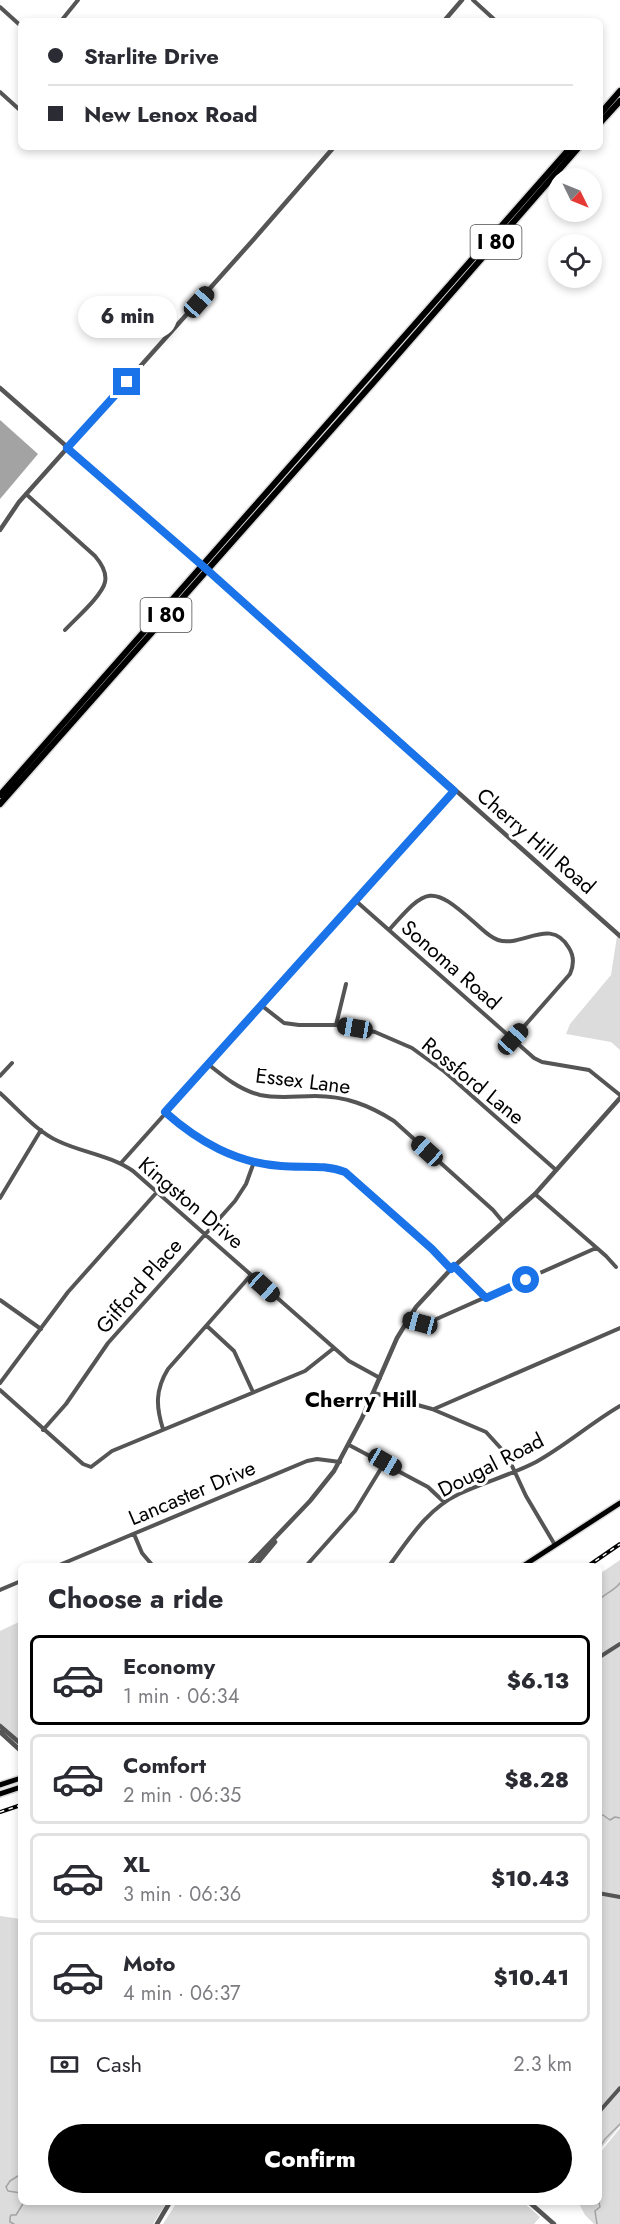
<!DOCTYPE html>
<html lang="en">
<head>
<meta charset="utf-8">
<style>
	:root { --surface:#fff; --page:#f2f2f3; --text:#2b2b33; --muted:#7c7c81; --line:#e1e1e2; --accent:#000 }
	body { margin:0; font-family:Jost,sans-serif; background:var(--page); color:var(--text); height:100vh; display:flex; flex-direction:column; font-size:22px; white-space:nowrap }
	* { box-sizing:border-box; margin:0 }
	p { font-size:20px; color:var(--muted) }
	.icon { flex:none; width:33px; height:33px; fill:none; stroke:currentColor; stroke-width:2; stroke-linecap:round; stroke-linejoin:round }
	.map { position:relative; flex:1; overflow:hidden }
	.drawer { position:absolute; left:18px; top:1563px; width:584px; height:642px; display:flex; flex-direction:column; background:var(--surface); border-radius:9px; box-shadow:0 3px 9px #0003 }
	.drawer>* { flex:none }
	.banner { position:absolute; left:18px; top:18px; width:585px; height:132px; border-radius:9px; box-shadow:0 3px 9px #0003; display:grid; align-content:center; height:132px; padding:0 30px; background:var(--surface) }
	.needle { width:39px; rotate:133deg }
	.fabs { position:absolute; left:548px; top:168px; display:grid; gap:12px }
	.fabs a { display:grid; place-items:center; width:54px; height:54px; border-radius:50%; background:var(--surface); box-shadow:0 3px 9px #0003; font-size:30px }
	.end { position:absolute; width:27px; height:27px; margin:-14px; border:8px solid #1a73e8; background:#fff; box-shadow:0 0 0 3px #fff }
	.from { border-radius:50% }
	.bubble { position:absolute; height:42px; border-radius:21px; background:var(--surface); box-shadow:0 3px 9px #0003; font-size:20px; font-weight:800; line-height:42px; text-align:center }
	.car { position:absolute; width:18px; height:36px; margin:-18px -9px; border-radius:8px; box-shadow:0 0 4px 2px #0007; background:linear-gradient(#222 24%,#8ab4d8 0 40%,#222 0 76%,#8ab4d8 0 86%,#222 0) }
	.banner b { display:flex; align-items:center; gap:21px; height:57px; font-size:22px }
	.banner b+b { border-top:2px solid var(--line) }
	.banner i { width:15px; height:15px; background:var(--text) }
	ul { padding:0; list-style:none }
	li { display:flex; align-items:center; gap:18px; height:90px; margin:0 12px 9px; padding:0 18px; border:3px solid var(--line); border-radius:9px }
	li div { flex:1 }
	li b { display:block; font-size:22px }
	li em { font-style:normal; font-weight:800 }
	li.selected { border-color:var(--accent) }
	li>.icon { width:54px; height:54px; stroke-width:1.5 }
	h2 { padding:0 30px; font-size:27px; line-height:72px }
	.pay { display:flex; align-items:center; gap:15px; height:66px; padding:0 30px; font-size:22px }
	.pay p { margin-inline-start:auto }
	.button { display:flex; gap:12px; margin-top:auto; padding:12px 30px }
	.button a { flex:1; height:69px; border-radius:36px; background:var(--accent); color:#fff; font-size:24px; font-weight:800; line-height:69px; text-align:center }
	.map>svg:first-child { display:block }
	.green { fill:#dcdcdc }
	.water { fill:#a3a3a3 }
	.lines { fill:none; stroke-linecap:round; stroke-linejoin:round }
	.stream { stroke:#a3a3a3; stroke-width:1.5 }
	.primary-casing { stroke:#dbdbdb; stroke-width:8 }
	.motorway-casing { stroke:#dbdbdb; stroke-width:9 }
	.minor { stroke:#555; stroke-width:4 }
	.tertiary { stroke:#555; stroke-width:4.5 }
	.primary { stroke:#000; stroke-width:5 }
	.motorway { stroke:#000; stroke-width:6 }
	.rail-casing { stroke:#000; stroke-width:4 }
	.rail { stroke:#fff; stroke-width:1.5; stroke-dasharray:4.5; stroke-linecap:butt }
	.tertiary-bridge { stroke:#555; stroke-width:4.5 }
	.route { stroke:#1a73e8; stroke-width:8 }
	.labels { text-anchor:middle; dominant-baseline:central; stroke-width:6; stroke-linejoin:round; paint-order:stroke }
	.shield { fill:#fff; stroke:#4c4c4c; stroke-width:1.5 }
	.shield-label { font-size:20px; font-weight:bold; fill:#000 }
	.street-label { font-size:21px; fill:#000; stroke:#fff }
	.neighbourhood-label { font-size:22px; font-weight:bold; fill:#000; stroke:#fff }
</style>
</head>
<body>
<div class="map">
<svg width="620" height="2224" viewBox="0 0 620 2224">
	<rect width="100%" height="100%" fill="#fff"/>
	<path class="green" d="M 617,936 L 620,938 L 620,1050 L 611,1042 L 566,1034 L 570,1024 L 611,975 Z
		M 620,1560 L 620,2126 L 599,2151 L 598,1575 Z
		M 21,1621 L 21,1743 L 0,1725 L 0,1631 Z
		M 0,1916 L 21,1919 L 21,2202 L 167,2202 L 153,2224 L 0,2224 Z
		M 620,2128 L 620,2224 L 594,2224 L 585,2215 L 578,2202 L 598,2202 L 599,2154 Z
		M 177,2202 L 523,2202 L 540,2217 L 534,2224 L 163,2224 Z"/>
	<path class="water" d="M 0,420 L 38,454 L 0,499 Z"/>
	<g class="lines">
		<path class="stream" d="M 598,1601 C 605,1593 614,1591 620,1583
			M 598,1815 L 603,1815 L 610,1820 L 615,1817 L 620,1818
			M 598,2150 L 605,2139 L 620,2124
			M 21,2174 L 10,2181 L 6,2187 L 8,2191 L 21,2193
			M 14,2224 L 10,2222 L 10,2218 L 11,2215 L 16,2215 L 24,2202
			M 597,2224 L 595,2211 L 600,2207 L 598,2197"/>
		<defs>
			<path id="primary" d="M 523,1566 L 620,1503
				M 0,1785 L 21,1778
				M 0,1794 L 21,1787"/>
			<path id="motorway" d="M 600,114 L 620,91
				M 600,123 L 620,101
				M 0,795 L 571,147
				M 0,804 L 373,383 L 579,147"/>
		</defs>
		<use href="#primary" class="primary-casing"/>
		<use href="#motorway" class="motorway-casing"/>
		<path class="minor" d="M 473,0 L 496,21
			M 0,7 L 21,26
			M 61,21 L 78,0
			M 0,92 L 21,111
			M 26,494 L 95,556 C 101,563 107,573 105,582 C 102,596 75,619 65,630
			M 356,901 L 534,1058 L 542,1062 L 589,1070 L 620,1095
			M 389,930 C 427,887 431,884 475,923 C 482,929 489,937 498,940 C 522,948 551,916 569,948 C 574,956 574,965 570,974 L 513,1039
			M 261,1005 L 284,1023 L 299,1025 L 336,1025 L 355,1028 L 375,1032 L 412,1048 L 445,1072 L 556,1170
			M 336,1025 L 346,984
			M 208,1064 C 224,1077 240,1090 260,1095 C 278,1099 297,1096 315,1096 C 345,1096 369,1105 394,1121 L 493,1210 L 503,1222
			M 0,1076 L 12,1063
			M 0,1093 C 18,1109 36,1131 58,1141 C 83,1153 110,1155 133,1171 L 349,1361 L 380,1378
			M 166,1112 C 199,1142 236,1163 281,1166 C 303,1168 324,1164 345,1172 L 432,1249 L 451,1269
			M 121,1163 L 454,791
			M 535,1194 L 606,1256 L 616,1267
			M 0,1198 L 41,1130
			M 454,1266 L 486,1298
			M 0,1300 L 41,1329
			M 407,1320 L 420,1323 L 432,1321 L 596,1248
			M 207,1326 L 234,1351 L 253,1392
			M 0,1383 L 68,1292 L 157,1192
			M 0,1390 L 83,1464 L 91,1467 L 112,1451 L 305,1371 L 334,1348
			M 374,1393 L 432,1409 L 486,1432 L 507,1455 L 526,1496 L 555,1545
			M 434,1409 L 620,1328
			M 163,1429 C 156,1407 155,1390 168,1369 L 251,1275
			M 43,1430 L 66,1404 L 108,1343 L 235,1201 L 246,1184 L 254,1162
			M 349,1445 L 428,1487 L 444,1502
			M 134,1534 L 142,1553 L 153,1566
			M 57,1566 L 307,1461 L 317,1459 L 340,1462
			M 306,1566 L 355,1511 L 385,1462
			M 389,1566 C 409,1539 427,1509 459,1494 C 484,1482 511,1475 536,1462 C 565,1446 591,1423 620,1406
			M 0,1590 L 21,1581
			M 598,1658 L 620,1644
			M 598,1893 L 620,1897
			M 598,2113 L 620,2088"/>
		<path class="tertiary" d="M 444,21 L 462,0
			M 0,388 L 187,552
			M 0,530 L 19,502 L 254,239 L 334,147
			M 221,582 L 620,936
			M 248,1566 L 310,1501 L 334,1471 L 362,1418 L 397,1338 L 416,1307 L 451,1269 L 535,1194 L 620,1098
			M 255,1566 L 275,1542
			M 0,1726 L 21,1744
			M 0,1732 L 21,1751
			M 529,2202 L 554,2224
			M 157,2224 L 170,2202"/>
		<use href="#primary" class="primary"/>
		<use href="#motorway" class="motorway"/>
		<defs>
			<path id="rail" d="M 588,1566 L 620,1544
				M 0,1812 L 21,1805"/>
		</defs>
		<use href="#rail" class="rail-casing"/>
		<use href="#rail" class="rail"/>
		<path class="tertiary-bridge" d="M 187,552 L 221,582"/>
	</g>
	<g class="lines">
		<path class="route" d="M 127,382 L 67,448 L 204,567 L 454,791 C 358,899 261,1004 165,1112 C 199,1142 236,1163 281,1166 C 303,1168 324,1164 345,1172 L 432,1249 L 451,1269 L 454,1266 L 486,1298 L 526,1280"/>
	</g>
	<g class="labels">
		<g class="shield">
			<rect x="470.5" y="225" width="51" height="34" rx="4.5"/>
			<rect x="140.5" y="598" width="51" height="34" rx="4.5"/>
		</g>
		<g class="shield-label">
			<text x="496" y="242">I 80</text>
			<text x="166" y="615">I 80</text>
		</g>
		<g class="street-label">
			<text transform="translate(536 841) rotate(41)">Cherry Hill Road</text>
			<text transform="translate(451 965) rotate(41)">Sonoma Road</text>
			<text transform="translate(303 1081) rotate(7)">Essex Lane</text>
			<text transform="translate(473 1081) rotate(39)">Rossford Lane</text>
			<text transform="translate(191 1203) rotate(40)">Kingston Drive</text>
			<text transform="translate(139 1286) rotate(-49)">Gifford Place</text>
			<text transform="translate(491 1465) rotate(-27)">Dougal Road</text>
			<text transform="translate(192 1493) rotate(-23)">Lancaster Drive</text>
		</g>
		<g class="neighbourhood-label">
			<text x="361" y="1399">Cherry Hill</text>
		</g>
	</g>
</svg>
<div class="fabs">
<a><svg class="needle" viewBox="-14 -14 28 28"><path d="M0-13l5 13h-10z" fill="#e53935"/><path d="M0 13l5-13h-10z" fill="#7c7c81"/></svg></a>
<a><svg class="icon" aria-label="locate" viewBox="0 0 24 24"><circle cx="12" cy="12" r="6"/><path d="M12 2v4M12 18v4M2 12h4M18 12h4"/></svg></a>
</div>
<i class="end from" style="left:526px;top:1280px"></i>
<i class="end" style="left:127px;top:382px"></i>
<div class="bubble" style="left:78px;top:296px;width:99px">6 min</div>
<i class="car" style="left:199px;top:302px;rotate:42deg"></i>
<i class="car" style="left:355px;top:1028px;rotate:280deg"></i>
<i class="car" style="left:513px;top:1039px;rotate:42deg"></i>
<i class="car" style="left:427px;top:1151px;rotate:312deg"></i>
<i class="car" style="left:264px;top:1287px;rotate:132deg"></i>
<i class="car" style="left:420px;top:1323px;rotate:285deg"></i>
<i class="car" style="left:385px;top:1462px;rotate:120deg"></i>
<div class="banner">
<b><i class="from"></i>Starlite Drive</b>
<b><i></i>New Lenox Road</b>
</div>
<section class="drawer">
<h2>Choose a ride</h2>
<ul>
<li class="selected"><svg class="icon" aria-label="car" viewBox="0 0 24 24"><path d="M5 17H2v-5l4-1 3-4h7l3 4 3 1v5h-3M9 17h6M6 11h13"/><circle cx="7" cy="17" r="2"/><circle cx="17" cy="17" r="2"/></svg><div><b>Economy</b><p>1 min · 06:34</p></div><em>$6.13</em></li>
<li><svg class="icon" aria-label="car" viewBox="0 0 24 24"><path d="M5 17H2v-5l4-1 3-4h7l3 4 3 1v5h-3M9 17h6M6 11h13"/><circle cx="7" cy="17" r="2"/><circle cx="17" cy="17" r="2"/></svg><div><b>Comfort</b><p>2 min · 06:35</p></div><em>$8.28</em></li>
<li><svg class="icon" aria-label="car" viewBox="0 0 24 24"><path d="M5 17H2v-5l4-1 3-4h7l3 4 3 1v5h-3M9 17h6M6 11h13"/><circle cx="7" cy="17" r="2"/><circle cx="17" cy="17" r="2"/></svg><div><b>XL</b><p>3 min · 06:36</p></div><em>$10.43</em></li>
<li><svg class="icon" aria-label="car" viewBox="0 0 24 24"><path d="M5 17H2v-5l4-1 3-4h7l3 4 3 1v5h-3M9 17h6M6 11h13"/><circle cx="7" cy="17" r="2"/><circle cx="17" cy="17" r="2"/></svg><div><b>Moto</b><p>4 min · 06:37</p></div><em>$10.41</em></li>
</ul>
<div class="pay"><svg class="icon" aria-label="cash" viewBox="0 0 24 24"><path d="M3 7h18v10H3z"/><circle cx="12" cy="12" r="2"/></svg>Cash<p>2.3 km</p></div>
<div class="button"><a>Confirm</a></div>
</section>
</div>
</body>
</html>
